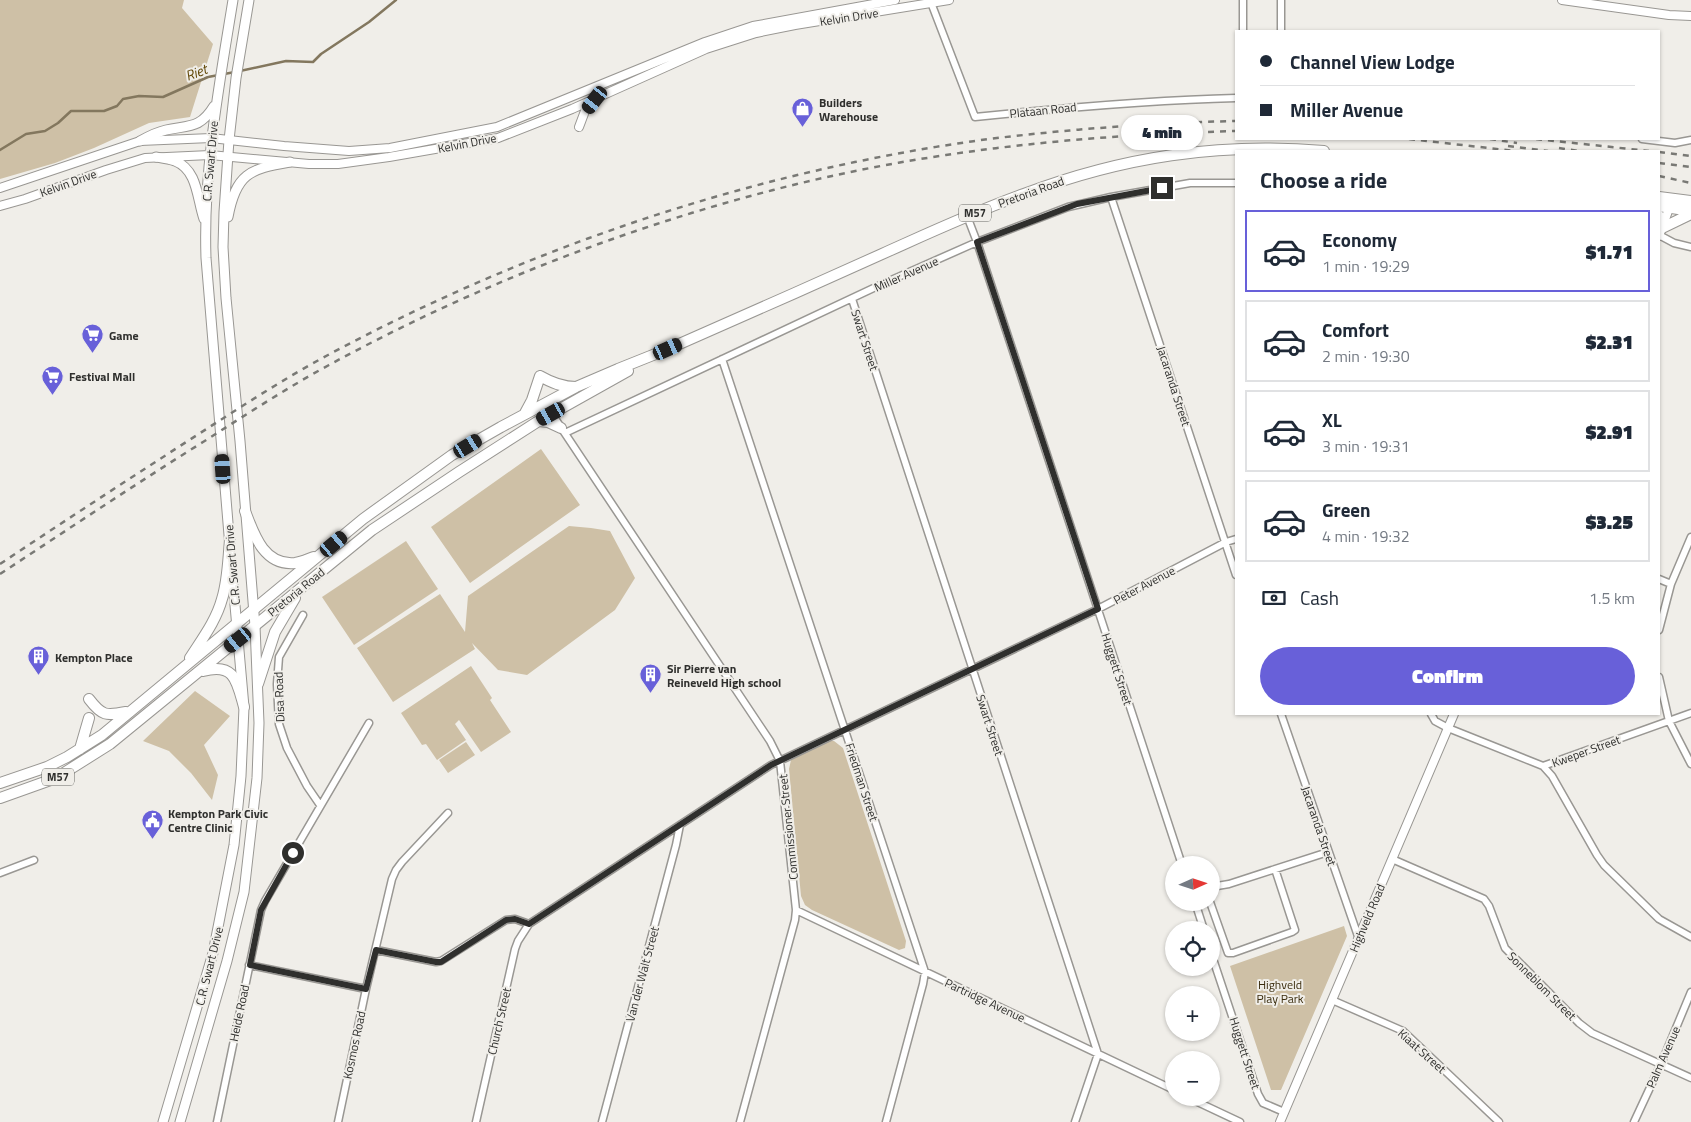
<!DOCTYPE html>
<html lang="en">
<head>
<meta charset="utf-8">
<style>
	:root { --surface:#fff; --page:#f6f6f7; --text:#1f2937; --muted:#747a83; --line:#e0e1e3; --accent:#6860d9 }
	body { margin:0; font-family:"Titillium Web",sans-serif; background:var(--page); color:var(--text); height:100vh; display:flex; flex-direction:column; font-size:19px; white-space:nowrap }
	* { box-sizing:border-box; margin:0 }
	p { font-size:16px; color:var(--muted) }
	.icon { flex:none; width:28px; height:28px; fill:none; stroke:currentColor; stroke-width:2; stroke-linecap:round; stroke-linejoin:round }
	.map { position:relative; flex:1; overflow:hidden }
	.drawer { position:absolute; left:1235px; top:150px; width:425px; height:565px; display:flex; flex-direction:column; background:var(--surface); border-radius:0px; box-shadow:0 1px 4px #0004 }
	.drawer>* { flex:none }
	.top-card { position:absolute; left:1235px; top:30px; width:425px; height:110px; border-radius:0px; box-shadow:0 1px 4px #0004; display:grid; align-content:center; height:110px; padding:0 25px; background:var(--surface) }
	.needle { width:32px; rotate:87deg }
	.controls { position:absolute; left:1165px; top:856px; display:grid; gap:10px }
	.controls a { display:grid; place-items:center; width:55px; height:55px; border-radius:50%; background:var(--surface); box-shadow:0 1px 4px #0004; font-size:25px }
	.end { position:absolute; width:22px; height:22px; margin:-11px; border:6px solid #2f2f2d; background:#fff; box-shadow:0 0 0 2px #fff }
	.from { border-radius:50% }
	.bubble { position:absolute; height:35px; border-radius:18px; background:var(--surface); box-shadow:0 1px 4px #0004; font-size:16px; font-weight:800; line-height:35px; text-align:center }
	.car { position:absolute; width:15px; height:30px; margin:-15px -8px; border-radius:6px; box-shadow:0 0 4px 1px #0007; background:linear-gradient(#222 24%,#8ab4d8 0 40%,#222 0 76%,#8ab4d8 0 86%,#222 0) }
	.top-card b { display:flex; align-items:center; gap:18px; height:48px; font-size:19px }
	.top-card b+b { border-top:1px solid var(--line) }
	.top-card i { width:12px; height:12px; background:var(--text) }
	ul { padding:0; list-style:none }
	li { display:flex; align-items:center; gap:15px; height:82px; margin:0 10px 8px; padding:0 15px; border:2px solid var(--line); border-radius:0px }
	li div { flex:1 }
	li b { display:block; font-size:19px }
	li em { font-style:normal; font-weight:800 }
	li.active { border-color:var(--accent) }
	li>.icon { width:45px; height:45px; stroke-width:1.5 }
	h2 { padding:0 25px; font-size:22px; line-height:60px }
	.pay { display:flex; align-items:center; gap:12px; height:55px; padding:0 25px; font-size:19px }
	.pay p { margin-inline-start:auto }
	.cta { display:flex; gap:10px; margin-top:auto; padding:10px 25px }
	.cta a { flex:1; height:58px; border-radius:30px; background:var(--accent); color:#fff; font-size:20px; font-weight:800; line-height:58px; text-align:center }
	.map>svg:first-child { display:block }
	.green { fill:#cec0a6 }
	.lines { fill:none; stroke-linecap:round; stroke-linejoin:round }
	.stream { stroke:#83775e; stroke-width:2.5 }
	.minor-casing { stroke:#999793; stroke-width:9 }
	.tertiary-casing { stroke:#999793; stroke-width:10 }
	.secondary-casing { stroke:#999793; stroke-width:11 }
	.primary-casing { stroke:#999793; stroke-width:12 }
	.minor { stroke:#fff; stroke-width:6 }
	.tertiary { stroke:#fff; stroke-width:8 }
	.secondary { stroke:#fff; stroke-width:9 }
	.primary { stroke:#fff; stroke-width:10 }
	.rail { stroke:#797975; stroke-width:2.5; stroke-dasharray:6 6; stroke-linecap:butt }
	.route { stroke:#2f2f2d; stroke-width:6 }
	.labels { text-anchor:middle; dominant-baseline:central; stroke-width:4; stroke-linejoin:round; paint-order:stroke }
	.shield { fill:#f0eee9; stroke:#696865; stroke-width:1 }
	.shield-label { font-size:11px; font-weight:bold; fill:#2f2f2d }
	.street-label { font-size:12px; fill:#2f2f2d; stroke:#f0eee9 }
	.poi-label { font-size:12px; font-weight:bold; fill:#2f2f2d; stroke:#f0eee9; text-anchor:start }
	.park-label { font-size:12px; fill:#3a2c0d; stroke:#f0eee9 }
	.water-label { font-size:14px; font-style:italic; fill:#604605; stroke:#f0eee9 }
</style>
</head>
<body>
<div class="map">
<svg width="1691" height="1122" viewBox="0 0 1691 1122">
	<rect width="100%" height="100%" fill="#f0eee9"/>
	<path class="green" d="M 0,0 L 184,0 L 182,8 L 213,44 L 190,117 L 149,123 L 94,148 L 55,163 L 0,179 Z
		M 541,449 L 580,505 L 470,583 L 431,527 Z
		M 569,526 L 591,528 L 610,531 L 635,578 L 615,610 L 527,675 L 498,670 L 472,643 L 475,649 L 393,702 L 357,648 L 440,594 L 465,632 L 468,596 Z
		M 406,541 L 438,589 L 354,645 L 322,597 Z
		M 471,666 L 492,698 L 490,700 L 511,732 L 481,752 L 459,720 L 455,724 L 466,740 L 437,760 L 426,744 L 422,745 L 401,713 Z
		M 195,691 L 230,716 L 204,745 L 218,775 L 212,800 L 191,773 L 169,751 L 143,741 Z
		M 828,741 L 834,741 L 843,748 L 906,941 L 905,948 L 899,950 L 812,910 L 805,905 L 801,896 L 789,769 L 791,760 Z
		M 466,742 L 475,755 L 448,773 L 439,760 Z
		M 1344,926 L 1347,936 L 1281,1090 L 1271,1090 L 1230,966 Z"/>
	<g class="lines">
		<path class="stream" d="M 240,71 L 286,61 L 313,62 L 321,54 L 369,22 L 396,0
			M 0,150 L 26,134 L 45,131 L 58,123 L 71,111 L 104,111 L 117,106 L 123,99 L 139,96 L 163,97 L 208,77 L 235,72"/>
		<defs>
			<path id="minor" d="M 930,0 L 975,117 C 1062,108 1149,100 1236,98
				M 1243,0 L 1243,31
				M 1281,31 L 1281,0
				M 1642,139 L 1675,143 L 1691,140
				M 1111,197 L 1236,575
				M 967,216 L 977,242 L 1182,865
				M 1659,235 L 1674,243 L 1691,247
				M 852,299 L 1098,1054 L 1075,1122
				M 722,359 L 925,972 L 923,984 L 886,1122
				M 550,411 L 770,741 L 780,761 L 796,910 L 795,920 L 740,1122
				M 565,433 L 880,285 L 977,242 L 1068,207 L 1111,197 L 1190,183 L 1236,183
				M 1659,579 L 1671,584
				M 303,615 L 279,657 L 277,684 L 279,724 L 287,748 L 307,786 L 320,805
				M 1659,630 L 1671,584 L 1691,537
				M 1659,677 L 1669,721 L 1691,764
				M 1281,714 L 1359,939
				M 1431,714 L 1435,721 L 1448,728 L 1543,766 L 1552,776 L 1597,855 L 1604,865 L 1659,919 L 1691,937
				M 1543,766 L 1691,713
				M 1392,859 L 1484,899 L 1489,906 L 1505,948 L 1579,1023 L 1592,1033 L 1691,1078
				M 0,873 L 34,860
				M 1211,887 L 1229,884 L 1328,852
				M 1195,902 L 1204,930
				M 1210,902 L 1228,953 L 1233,953 L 1292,932 L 1295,930 L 1294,927 L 1275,869
				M 796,910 L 1174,1090
				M 376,950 L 436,962 L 441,961 L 506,920 L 515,919 L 529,924
				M 1211,953 L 1258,1094 L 1263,1103 L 1284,1112
				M 249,965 L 366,989
				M 1332,1000 L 1403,1031 L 1499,1122
				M 1189,1098 L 1240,1122
				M 217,1122 L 261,910 L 265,901 L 369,723
				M 338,1122 L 366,989 L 392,879 L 396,870 L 402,862 L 448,813
				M 476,1122 L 515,949 L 518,941 L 529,924 L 771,765 L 1098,609 L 1226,542 L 1236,539
				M 602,1122 L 676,845 L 680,825
				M 1634,1122 L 1661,1064 L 1691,992"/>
			<path id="tertiary" d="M 1562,0 L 1669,15 L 1691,16
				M 579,127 L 585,111 L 593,101
				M 0,188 L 140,141 L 211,138 L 284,146 L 349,151 L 390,148 L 497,127 L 705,42 L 753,26 L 895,0
				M 0,206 L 25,199 L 106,170 L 145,158 L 210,155 L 309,164 L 338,164 L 389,157 L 498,138 L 572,109 L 706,49 L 756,33 L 795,25 L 949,0
				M 1659,236 L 1671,203
				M 1280,1122 L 1454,714"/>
			<path id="secondary" d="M 140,141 C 149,136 157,132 166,130 C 189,125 200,129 214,106
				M 156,157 C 162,158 169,159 175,161 C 198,170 197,199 204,219
				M 228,217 C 236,174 249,169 290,162
				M 230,547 L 206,258 C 203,171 219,86 233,0
				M 163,1122 L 213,953 L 234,845 L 241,776 L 244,707 L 231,560
				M 180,1122 L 227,961 L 244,892 L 257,778 L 259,723 L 255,626 L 240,441 L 226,298 L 223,247 L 224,212 L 229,140 L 236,78 L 249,0"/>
			<path id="primary" d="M 1659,197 L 1691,201
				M 1659,206 L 1691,211
				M 1659,216 L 1663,225
				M 1662,228 L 1691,214
				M 540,376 C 552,383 562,387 576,387
				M 525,413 L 532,400 L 540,376
				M 539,421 L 548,422 L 561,428
				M 245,511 C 254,535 264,566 295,563 C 302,562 308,559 314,557
				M 190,658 C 202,639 216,621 222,599 C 228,580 228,560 230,540
				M 203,671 C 235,662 237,682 244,707
				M 258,684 L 275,632 L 295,598
				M 89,699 C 102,716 106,716 126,712
				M 80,749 L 89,718
				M 0,783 L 47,767 L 67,757 L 102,735 L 363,519 L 452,455 L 501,427 L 576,387 L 618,369 L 668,349 C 739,318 811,286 882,254 C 929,233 976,211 1024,194 C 1122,157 1219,142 1324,151
				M 0,798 L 56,778 L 110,744 L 372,530 L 459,472 L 537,422 L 628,371"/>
		</defs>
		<use href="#minor" class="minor-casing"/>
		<use href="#tertiary" class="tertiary-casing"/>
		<use href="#secondary" class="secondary-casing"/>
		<use href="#primary" class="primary-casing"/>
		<use href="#minor" class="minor"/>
		<use href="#tertiary" class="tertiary"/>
		<use href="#secondary" class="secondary"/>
		<use href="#primary" class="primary"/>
		<path class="rail" d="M 1409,139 L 1515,151
			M 1490,139 L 1517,143
			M 1536,139 L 1649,151
			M 1508,146 L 1548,151
			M 1559,148 L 1579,151
			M 1659,152 L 1691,156
			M 1659,163 L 1691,167
			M 1659,176 L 1691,183
			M 0,564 C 69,518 138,473 208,428 C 247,403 287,377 328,355 C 533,245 758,170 989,139 C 1071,129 1153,123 1236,121
			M 0,574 C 67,530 134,485 203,442 C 244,416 285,389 329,365 C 476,285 634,224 797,184 C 941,149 1089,135 1236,131"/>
	</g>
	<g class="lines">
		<path class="route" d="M 293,853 L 261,910 L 250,965 L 366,989 L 376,950 L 436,962 L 441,962 L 506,920 L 515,919 L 529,924 L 771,765 L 1098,609 L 977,242 L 1077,204 L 1162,188"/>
	</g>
	<defs>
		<symbol id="shop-pin" viewBox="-11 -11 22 30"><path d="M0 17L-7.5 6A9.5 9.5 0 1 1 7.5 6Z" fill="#6860d9" stroke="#f0eee9"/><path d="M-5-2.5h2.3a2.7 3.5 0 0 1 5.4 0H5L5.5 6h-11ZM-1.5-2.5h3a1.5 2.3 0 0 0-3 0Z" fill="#fff"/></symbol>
		<symbol id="supermarket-pin" viewBox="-11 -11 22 30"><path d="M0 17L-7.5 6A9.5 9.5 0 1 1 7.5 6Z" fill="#6860d9" stroke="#f0eee9"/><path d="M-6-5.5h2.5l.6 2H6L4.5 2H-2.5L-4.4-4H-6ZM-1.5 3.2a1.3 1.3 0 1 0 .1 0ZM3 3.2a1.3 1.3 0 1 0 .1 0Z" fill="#fff"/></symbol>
		<symbol id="building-pin" viewBox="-11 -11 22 30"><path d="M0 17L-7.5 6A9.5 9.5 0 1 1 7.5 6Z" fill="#6860d9" stroke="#f0eee9"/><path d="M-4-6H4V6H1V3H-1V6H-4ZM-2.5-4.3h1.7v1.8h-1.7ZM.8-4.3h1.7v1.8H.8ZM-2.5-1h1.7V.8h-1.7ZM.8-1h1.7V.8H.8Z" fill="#fff"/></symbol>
		<symbol id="civic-pin" viewBox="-11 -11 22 30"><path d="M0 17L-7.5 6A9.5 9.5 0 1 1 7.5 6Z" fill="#6860d9" stroke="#f0eee9"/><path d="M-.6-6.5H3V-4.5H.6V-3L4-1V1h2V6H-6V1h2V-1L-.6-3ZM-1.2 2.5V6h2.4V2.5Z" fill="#fff"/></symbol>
	</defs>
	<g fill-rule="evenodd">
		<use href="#shop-pin" x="790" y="96" width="25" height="34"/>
		<use href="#supermarket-pin" x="80" y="322" width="25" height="34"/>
		<use href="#supermarket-pin" x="40" y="364" width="25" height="34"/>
		<use href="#building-pin" x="26" y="644" width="25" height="34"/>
		<use href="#building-pin" x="638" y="662" width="25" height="34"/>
		<use href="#civic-pin" x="140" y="808" width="25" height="34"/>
	</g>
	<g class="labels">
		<g class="shield">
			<rect x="959" y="204.5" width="32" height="17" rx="4"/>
			<rect x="42" y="768.5" width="32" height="17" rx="4"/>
		</g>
		<g class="shield-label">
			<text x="975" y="213">M57</text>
			<text x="58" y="777">M57</text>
		</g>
		<g class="street-label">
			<text transform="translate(849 17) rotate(-9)">Kelvin Drive</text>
			<text transform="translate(1043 110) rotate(-6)">Plataan Road</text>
			<text transform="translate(467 143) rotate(-11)">Kelvin Drive</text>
			<text transform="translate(210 161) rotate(-85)">C.R. Swart Drive</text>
			<text transform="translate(68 183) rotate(-20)">Kelvin Drive</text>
			<text transform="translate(1031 192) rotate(-20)">Pretoria Road</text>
			<text transform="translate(906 274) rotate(-24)">Miller Avenue</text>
			<text transform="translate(865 340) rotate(72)">Swart Street</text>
			<text transform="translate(1174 386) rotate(72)">Jacaranda Street</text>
			<text transform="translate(232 565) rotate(-95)">C.R. Swart Drive</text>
			<text transform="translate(1144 585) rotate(-28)">Peter Avenue</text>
			<text transform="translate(296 592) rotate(-39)">Pretoria Road</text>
			<text transform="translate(1117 669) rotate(72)">Huggett Street</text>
			<text transform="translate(279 697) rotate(-92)">Disa Road</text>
			<text transform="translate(990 725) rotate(72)">Swart Street</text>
			<text transform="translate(1586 751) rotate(-20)">Kweper Street</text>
			<text transform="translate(862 782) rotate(72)">Friedman Street</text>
			<text transform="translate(1319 826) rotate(71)">Jacaranda Street</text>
			<text transform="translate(788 827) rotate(-96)">Commissioner Street</text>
			<text transform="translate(1367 918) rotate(-67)">Highveld Road</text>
			<text transform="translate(209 966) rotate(-76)">C.R. Swart Drive</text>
			<text transform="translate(642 974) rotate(-75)">Van der Walt Street</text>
			<text transform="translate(1542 986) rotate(45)">Sonneblom Street</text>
			<text transform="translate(985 1000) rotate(25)">Partridge Avenue</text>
			<text transform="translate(239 1013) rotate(-78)">Heide Road</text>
			<text transform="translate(499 1021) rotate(-77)">Church Street</text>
			<text transform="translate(354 1045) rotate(-78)">Kosmos Road</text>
			<text transform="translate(1422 1051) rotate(42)">Kiaat Street</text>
			<text transform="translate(1245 1053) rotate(72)">Huggett Street</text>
			<text transform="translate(1663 1057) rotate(-66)">Palm Avenue</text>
		</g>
		<g class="poi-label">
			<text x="819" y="102">Builders<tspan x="819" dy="14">Warehouse</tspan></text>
			<text x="109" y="335">Game</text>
			<text x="69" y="376">Festival Mall</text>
			<text x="55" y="657">Kempton Place</text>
			<text x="667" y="668">Sir Pierre van<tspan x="667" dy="14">Reineveld High school</tspan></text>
			<text x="168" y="813">Kempton Park Civic<tspan x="168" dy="14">Centre Clinic</tspan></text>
		</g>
		<g class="park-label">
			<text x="1280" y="984">Highveld<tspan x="1280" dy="14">Play Park</tspan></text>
		</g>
		<g class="water-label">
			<text transform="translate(196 72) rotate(-21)">Riet</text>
		</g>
	</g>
</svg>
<div class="controls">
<a><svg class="needle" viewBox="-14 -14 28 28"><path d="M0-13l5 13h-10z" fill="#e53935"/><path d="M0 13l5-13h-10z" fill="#747a83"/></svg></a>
<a><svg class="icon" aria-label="locate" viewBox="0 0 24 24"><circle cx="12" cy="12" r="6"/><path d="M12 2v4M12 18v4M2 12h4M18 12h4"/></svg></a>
<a>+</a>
<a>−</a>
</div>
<i class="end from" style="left:293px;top:853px"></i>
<i class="end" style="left:1162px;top:188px"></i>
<div class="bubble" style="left:1121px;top:115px;width:82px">4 min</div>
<i class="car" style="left:595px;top:100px;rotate:218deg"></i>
<i class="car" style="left:668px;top:349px;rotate:66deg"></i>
<i class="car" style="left:551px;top:414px;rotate:241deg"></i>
<i class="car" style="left:468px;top:446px;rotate:59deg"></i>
<i class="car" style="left:223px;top:469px;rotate:356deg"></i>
<i class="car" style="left:334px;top:544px;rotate:50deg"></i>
<i class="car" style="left:238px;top:640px;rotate:231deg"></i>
<div class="top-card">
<b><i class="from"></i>Channel View Lodge</b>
<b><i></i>Miller Avenue</b>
</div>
<section class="drawer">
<h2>Choose a ride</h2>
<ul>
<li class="active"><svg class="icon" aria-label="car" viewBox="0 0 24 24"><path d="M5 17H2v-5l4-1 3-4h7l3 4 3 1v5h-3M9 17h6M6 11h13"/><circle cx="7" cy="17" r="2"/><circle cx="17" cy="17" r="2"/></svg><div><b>Economy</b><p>1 min · 19:29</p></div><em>$1.71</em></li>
<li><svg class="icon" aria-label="car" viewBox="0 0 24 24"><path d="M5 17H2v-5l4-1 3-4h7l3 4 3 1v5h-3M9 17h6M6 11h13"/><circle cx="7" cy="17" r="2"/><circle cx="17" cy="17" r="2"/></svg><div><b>Comfort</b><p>2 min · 19:30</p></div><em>$2.31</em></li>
<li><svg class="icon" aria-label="car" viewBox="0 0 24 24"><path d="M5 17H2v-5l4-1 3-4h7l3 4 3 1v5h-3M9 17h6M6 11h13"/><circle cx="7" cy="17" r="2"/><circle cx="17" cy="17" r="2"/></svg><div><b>XL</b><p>3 min · 19:31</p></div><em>$2.91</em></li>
<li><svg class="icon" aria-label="car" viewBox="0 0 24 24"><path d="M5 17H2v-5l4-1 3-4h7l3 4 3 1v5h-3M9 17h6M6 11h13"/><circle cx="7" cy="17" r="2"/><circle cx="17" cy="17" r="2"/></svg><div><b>Green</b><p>4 min · 19:32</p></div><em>$3.25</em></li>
</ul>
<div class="pay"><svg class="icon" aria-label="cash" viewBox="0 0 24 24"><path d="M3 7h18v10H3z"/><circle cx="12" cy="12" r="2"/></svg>Cash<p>1.5 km</p></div>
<div class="cta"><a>Confirm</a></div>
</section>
</div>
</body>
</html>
